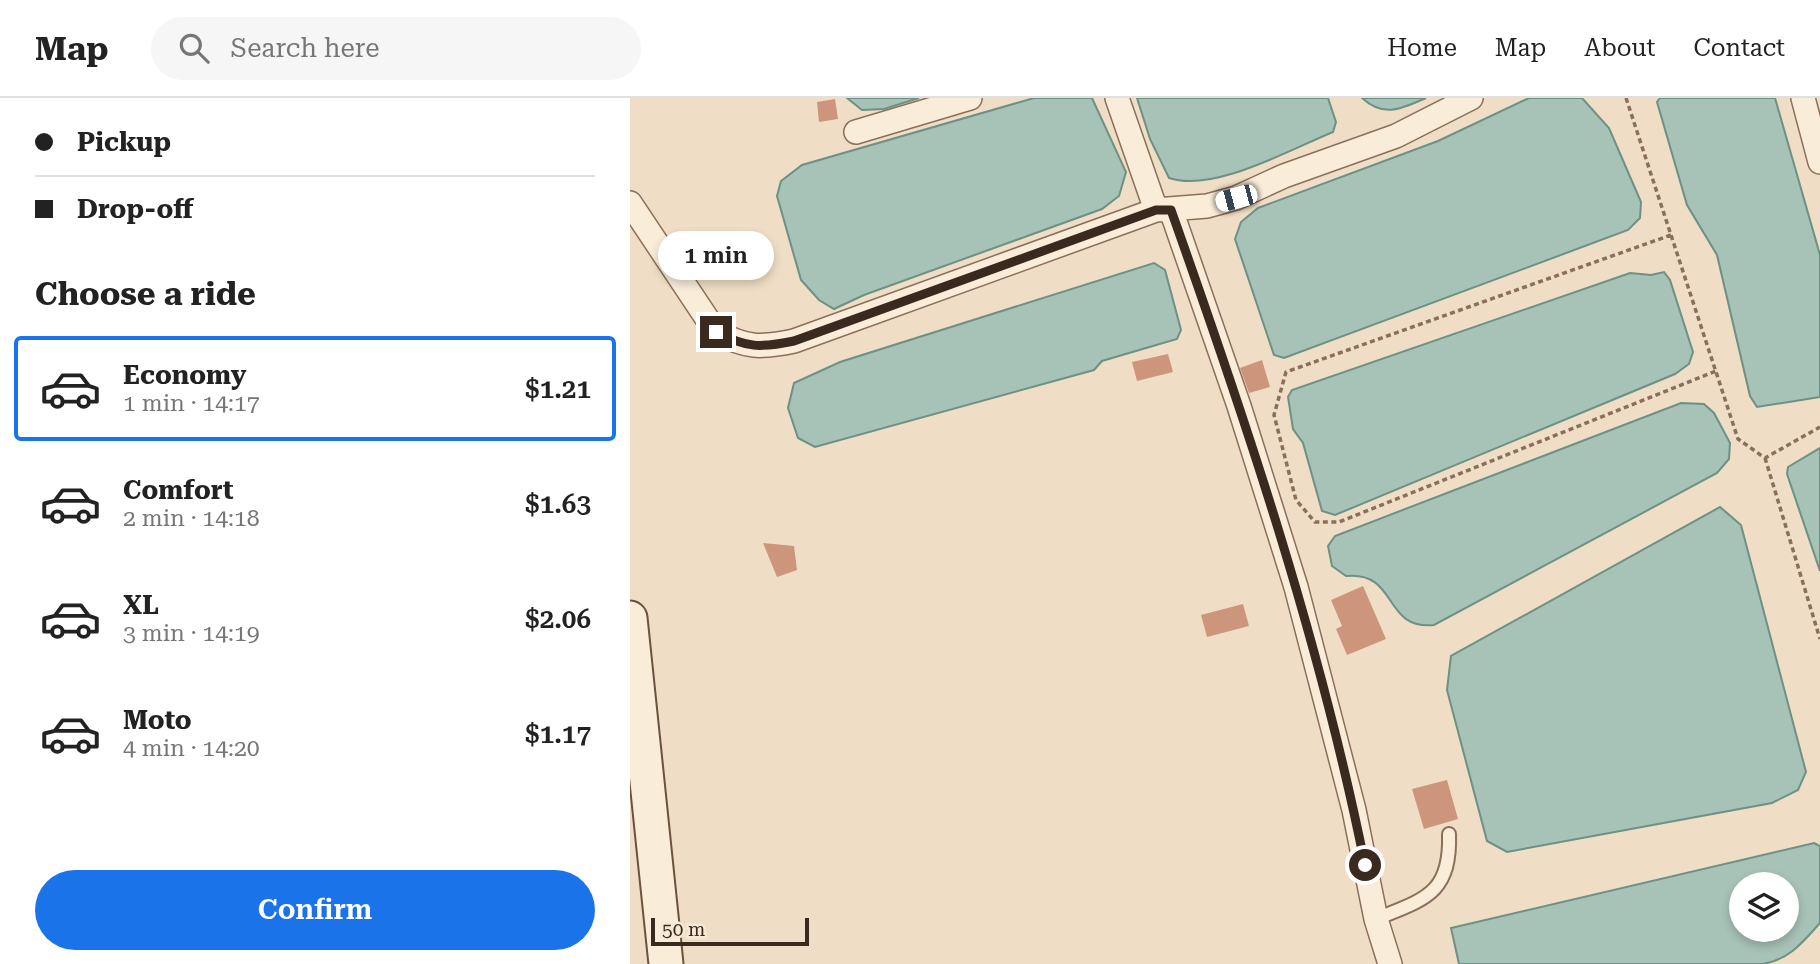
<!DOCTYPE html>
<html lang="en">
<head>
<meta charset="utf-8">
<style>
	:root { --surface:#fff; --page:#f6f6f6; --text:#222; --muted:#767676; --line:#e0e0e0; --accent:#1a73e8 }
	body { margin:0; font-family:"Roboto Serif",serif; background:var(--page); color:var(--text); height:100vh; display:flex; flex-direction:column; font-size:26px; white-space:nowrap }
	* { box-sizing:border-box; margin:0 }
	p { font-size:23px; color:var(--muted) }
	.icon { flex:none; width:38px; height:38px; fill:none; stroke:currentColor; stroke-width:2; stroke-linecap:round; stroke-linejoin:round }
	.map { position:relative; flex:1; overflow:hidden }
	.panel { display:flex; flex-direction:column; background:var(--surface); width:630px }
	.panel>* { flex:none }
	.hud { display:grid; align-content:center; height:154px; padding:0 35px; background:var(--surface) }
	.fabs { position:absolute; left:1099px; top:774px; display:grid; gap:14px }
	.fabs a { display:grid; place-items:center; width:70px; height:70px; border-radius:50%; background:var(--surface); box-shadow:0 4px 10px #0003; font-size:35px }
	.scale { position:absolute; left:21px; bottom:18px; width:158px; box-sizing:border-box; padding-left:7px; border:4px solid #3a291f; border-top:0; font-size:19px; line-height:24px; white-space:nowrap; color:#3a291f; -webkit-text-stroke:5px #f6e9d5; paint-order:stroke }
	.end { position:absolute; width:32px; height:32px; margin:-16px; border:9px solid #3a291f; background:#fff; box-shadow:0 0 0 4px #fff }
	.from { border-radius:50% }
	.bubble { position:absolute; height:49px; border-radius:24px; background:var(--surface); box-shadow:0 4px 10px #0003; font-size:23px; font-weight:600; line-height:49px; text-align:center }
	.car { position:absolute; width:21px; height:42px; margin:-21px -10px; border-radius:9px; box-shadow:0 0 5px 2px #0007; background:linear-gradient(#fff 24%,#345 0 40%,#fff 0 76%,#345 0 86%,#fff 0) }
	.hud b { display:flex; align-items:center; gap:24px; height:66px; font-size:26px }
	.hud b+b { border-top:2px solid var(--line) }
	.hud i { width:18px; height:18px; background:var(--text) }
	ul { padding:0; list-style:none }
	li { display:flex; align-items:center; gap:21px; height:105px; margin:0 14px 10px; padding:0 21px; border:4px solid transparent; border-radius:7px }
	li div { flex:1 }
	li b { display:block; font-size:26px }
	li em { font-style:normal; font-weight:600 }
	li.selected { border-color:var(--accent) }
	li>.icon { width:63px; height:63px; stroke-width:1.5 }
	h2 { padding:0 35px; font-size:32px; line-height:84px }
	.primary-button { display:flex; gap:14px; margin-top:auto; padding:14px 35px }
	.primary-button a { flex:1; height:80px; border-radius:42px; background:var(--accent); color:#fff; font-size:28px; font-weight:600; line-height:80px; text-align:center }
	header { display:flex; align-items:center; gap:42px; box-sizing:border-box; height:98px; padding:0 35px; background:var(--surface); border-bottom:2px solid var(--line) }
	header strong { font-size:33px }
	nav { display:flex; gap:38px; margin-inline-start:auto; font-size:24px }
	.search { width:490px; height:63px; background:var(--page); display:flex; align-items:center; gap:18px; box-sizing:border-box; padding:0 24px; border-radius:38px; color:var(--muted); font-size:26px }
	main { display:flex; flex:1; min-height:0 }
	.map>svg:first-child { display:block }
	.water { fill:#a7c2b7; stroke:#6d9184; stroke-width:2; fill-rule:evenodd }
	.building { fill:#cd957b }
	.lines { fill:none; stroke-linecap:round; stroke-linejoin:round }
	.lane-casing { stroke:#8a6f5b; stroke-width:16 }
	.street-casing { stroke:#8a6f5b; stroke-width:26 }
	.secondary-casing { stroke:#6c513e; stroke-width:37 }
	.path { stroke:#8a6f5b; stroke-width:3.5; stroke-dasharray:5 3.5; stroke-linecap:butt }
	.lane { stroke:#f9ecd9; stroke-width:12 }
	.street { stroke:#f9ecd9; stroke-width:23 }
	.secondary { stroke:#f9ecd9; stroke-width:33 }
	.route { stroke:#3a291f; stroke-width:9 }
</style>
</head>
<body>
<header>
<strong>Map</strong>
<div class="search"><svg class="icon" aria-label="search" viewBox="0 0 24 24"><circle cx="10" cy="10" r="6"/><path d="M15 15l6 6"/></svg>Search here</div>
<nav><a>Home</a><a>Map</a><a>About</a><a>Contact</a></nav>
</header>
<main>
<section class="panel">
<div class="hud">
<b><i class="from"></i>Pickup</b>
<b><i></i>Drop-off</b>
</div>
<h2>Choose a ride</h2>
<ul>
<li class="selected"><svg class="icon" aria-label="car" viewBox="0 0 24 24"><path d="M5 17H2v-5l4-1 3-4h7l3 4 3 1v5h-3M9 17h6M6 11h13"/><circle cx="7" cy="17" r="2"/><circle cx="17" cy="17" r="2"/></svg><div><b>Economy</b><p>1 min · 14:17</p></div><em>$1.21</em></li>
<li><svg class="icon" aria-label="car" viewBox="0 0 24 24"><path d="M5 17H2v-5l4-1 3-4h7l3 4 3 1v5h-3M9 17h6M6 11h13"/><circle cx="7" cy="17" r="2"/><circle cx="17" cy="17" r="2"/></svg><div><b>Comfort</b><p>2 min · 14:18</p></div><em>$1.63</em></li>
<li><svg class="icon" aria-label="car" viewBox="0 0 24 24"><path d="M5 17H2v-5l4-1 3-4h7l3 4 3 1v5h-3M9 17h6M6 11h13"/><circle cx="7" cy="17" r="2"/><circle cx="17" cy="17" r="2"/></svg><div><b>XL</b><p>3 min · 14:19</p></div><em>$2.06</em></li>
<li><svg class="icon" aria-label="car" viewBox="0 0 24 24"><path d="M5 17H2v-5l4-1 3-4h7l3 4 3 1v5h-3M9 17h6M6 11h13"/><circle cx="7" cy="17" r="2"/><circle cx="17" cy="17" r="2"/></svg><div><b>Moto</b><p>4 min · 14:20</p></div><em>$1.17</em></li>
</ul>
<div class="primary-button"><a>Confirm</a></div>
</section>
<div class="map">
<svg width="1190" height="866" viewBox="0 0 1190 866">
	<rect width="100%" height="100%" fill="#efdec5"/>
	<path class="water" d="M 217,0 L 289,0 L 254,11 L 232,12 Z
		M 404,0 L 462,0 L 496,74 L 489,98 L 472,111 L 234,197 L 204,211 L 189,202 L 171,182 L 147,98 L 151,83 L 172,67 Z
		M 507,0 L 698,0 L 706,24 L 703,34 C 659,52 583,95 539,80 L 520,41 Z
		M 732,0 L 796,0 C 771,11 754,20 732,0 Z
		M 899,0 L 952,0 L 979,30 L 1011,104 L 1010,120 L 998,132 L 654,260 L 644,257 L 605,141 L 611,124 L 628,110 L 808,43 Z
		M 1030,0 L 1145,0 L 1190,157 L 1190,299 L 1127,309 L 1120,298 L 1087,157 L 1057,107 L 1027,4 Z
		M 524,165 L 535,172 L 551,232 L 547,241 L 472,263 L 464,272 L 185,349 L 168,340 L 158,310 L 164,285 L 210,264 Z
		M 1034,174 L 1040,182 L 1063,254 L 1059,266 L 1045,276 L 705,417 L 692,413 L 673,345 L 663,331 L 658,299 L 662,292 L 1000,175 L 1021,177 Z
		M 1051,305 L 1074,306 L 1084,315 L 1100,345 L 1099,361 L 1087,375 L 804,527 C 752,532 769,473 716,478 L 702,468 L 698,448 L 705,438 Z
		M 1190,350 L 1190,473 L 1157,376 L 1158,369 Z
		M 1090,409 L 1111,427 L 1176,674 L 1168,692 L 1142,705 L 877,754 L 857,743 L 817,592 L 821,558 Z
		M 1184,745 L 1190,748 L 1190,825 C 1172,845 1160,861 1133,866 L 829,866 L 821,830 ZM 1111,786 L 1157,786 L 1157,831 L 1111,831 Z"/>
	<path class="building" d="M 205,1 L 208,21 L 189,24 L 187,4 Z
		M 538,256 L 543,274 L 507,283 L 502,264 Z
		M 632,262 L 640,289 L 619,295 L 610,270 Z
		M 133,445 L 164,448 L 167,472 L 147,479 Z
		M 733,488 L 756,541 L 717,557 L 706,531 L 712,528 L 701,502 Z
		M 613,506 L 619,528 L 577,539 L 571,517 Z
		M 817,682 L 828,721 L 794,731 L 782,691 Z"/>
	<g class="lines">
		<defs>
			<path id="lane" d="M 746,821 C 795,801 821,796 819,736"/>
			<path id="street" d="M 487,0 L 526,112
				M 1173,0 L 1190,64
				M 226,34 L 340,0
				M 0,105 L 86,234 C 117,250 130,250 164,243 L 526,112 L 577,108 L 606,100 L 654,78 L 766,38 L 841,0
				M 541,112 L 609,308 L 666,489 L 724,712 L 746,821 L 760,866"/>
			<path id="secondary" d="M 0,520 L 36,866"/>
		</defs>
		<use href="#lane" class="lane-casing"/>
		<use href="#street" class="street-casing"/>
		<use href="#secondary" class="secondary-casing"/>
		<path class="path" d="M 996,0 L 1108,341 L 1135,360 L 1190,329
			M 1041,137 L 656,274 L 644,317 L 666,402 L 685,424 L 709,424 L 1086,273
			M 1135,360 L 1190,541"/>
		<use href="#lane" class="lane"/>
		<use href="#street" class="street"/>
		<use href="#secondary" class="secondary"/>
	</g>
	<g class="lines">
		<path class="route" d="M 86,234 C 117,250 130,250 164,243 L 526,112 L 541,112 C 617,326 690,543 735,767"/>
	</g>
</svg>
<div class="fabs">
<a><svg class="icon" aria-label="layers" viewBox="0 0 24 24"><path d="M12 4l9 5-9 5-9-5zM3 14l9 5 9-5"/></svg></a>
</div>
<div class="scale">50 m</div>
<i class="end from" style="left:735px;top:767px"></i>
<i class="end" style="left:86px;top:234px"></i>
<div class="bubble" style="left:28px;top:133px;width:116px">1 min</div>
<i class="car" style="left:606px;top:100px;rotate:255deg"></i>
</div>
</main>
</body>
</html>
